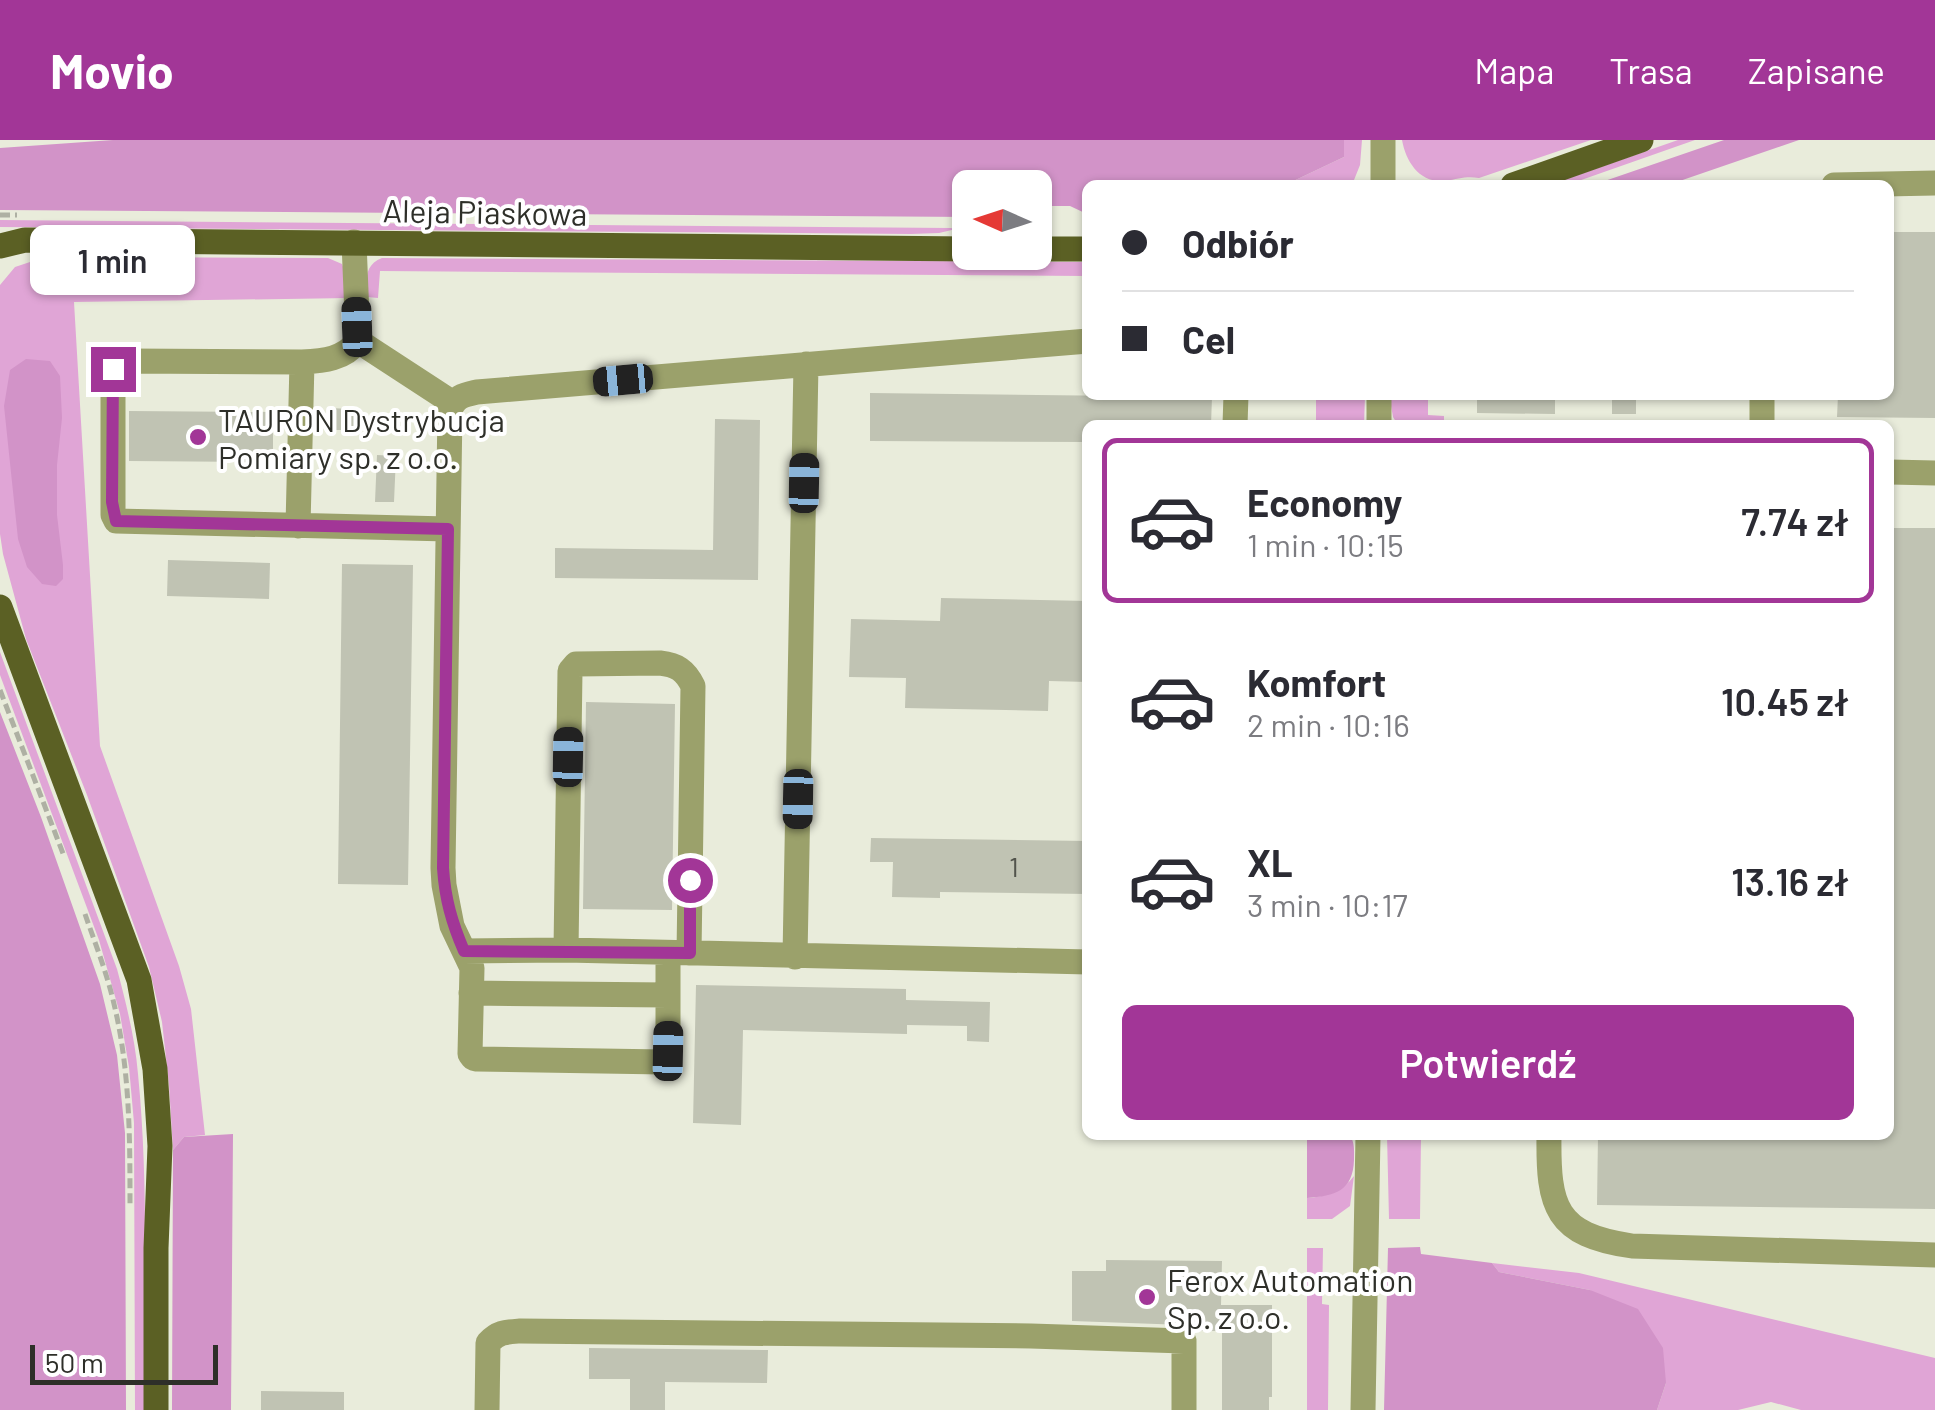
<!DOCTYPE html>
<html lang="pl">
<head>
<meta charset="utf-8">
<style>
	:root { --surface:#fff; --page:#f2f2f3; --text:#2b2b33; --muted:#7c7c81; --line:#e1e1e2; --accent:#a23697 }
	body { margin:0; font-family:Barlow,sans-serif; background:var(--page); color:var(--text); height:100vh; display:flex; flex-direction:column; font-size:38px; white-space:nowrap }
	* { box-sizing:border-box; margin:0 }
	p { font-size:32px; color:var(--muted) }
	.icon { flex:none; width:55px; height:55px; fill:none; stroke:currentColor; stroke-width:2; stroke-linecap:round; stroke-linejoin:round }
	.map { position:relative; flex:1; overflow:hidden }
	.side { position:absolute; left:1082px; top:280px; width:812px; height:720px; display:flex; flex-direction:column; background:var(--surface); border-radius:15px; box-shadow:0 2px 8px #0004 }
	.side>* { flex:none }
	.guide { position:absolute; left:1082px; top:40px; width:812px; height:220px; border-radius:15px; box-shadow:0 2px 8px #0004; display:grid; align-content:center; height:220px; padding:0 40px; background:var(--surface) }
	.needle { width:65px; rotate:273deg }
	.buttons { position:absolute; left:952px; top:30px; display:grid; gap:20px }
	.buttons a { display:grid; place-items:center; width:100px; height:100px; border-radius:15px; background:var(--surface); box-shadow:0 2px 8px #0004; font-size:50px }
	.scale { position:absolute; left:30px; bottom:25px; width:188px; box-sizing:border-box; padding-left:10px; border:5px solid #2e2f29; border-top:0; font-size:28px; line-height:35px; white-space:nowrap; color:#2e2f29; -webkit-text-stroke:8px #fff; paint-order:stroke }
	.end { position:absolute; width:45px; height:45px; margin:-22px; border:12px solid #a23697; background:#fff; box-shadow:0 0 0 5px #fff }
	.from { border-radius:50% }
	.bubble { position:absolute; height:70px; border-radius:15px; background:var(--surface); box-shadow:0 2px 8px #0004; font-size:32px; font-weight:600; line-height:70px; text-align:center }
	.car { position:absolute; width:30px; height:60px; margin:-30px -15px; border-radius:12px; box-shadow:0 0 8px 2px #0007; background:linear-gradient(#222 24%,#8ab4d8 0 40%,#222 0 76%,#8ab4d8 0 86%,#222 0) }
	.guide b { display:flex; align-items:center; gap:35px; height:95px; font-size:38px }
	.guide b+b { border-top:2px solid var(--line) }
	.guide i { width:25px; height:25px; background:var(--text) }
	ul { padding:18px 0 0; list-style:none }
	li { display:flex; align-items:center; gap:30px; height:165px; margin:0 20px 15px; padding:0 20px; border:5px solid transparent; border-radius:15px }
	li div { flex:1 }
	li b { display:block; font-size:38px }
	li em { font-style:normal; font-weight:600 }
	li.active { border-color:var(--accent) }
	li>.icon { width:90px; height:90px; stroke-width:1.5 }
	.primary-button { display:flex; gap:20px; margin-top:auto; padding:20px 40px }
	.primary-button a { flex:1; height:115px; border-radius:15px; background:var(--accent); color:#fff; font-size:40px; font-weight:600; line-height:115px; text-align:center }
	header { display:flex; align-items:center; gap:60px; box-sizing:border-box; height:140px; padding:0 50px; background:var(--accent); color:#fff }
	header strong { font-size:48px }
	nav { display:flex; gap:55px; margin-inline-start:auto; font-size:35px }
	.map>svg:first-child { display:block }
	.green { fill:#e0a5d6 }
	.forest { fill:#d293c8 }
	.building { fill:#c0c3b3 }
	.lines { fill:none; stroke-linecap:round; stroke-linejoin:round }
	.path { stroke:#aeb0a3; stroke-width:5; stroke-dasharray:10 5; stroke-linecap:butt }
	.minor { stroke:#9ba16b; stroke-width:25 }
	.major { stroke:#5b6024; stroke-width:25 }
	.route { stroke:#a23697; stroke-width:12 }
	.poi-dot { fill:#a23697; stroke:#fff; stroke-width:4 }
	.labels { text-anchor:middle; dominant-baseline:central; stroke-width:8; stroke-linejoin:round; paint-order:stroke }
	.number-label { font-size:28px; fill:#52544c }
	.street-label { font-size:32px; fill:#2e2f29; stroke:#fff }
	.poi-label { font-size:32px; fill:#2e2f29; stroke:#fff; text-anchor:start }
</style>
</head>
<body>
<header>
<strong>Movio</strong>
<nav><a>Mapa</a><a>Trasa</a><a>Zapisane</a></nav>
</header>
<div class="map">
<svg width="1935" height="1270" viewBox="0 0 1935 1270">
	<rect width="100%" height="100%" fill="#e9ecdb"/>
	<path class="green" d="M 1344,0 L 1362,0 L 1360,25 L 1352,45 L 1285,45 L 1344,17 Z
		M 1402,0 L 1591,0 L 1479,38 C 1466,36 1458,39 1446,41 C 1420,44 1406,22 1402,0 Z
		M 1678,0 L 1695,0 L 1567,45 L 1549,45 Z
		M 0,80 L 951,88 L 956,89 L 939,93 L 911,94 L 0,87 Z
		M 101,117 L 328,118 L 342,124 L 347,137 L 349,158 L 74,162 L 100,606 L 179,826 L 191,869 L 205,995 L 184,997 L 173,1010 L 169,945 L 162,882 L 149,827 L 87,655 L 26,499 L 3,414 L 0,394 L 0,145 L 15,127 L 42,118 Z
		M 382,118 L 1088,122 L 1087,136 L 380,131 L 378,158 L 367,157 C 366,140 364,125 382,118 Z
		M 1316,255 L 1365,255 L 1364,285 L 1316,285 Z
		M 1389,255 L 1428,255 L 1428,275 L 1444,276 L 1444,285 L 1398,285 L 1393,277 Z
		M 0,512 L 117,829 C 126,863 135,898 138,934 C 149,1045 144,1158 144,1270 L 135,1270 L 134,983 L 129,927 L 120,874 L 99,800 L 0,535 Z
		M 1387,995 L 1421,995 L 1420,1079 L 1389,1079 Z
		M 1354,1036 L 1350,1066 L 1332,1079 L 1307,1079 L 1307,1058 C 1325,1057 1343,1051 1354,1036 Z
		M 1307,1108 L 1323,1108 L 1322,1164 L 1329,1165 L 1328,1270 L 1307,1270 Z
		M 1492,1123 L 1579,1133 L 1935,1218 L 1935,1270 L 1801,1270 L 1771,1262 L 1738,1270 L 1657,1270 L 1666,1243 L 1590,1150 L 1499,1132 Z"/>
	<path class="forest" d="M 113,0 L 1344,0 L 1344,17 L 1285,45 L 1088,45 L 1087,74 L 1070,66 L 1035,66 L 1035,48 L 970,48 L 970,77 L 0,70 L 0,8 Z
		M 1724,0 L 1799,0 L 1668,45 L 1593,45 Z
		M 26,219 L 50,221 L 60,236 L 62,278 L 57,325 L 57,375 L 63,425 L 63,439 L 56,446 L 42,444 L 27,427 L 18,399 L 4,266 L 10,230 Z
		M 0,572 L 41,677 L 100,844 L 117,915 L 125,993 L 126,1270 L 0,1270 Z
		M 233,994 L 231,1270 L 172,1270 L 173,1010 L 184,997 Z
		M 1307,995 L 1350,995 C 1355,1004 1354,1010 1354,1020 C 1353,1051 1335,1056 1307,1058 Z
		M 1420,1107 L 1421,1114 L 1492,1123 L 1499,1132 L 1590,1150 L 1638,1169 L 1663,1208 L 1666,1243 L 1657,1270 L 1384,1270 L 1388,1108 Z"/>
	<path class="building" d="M 1890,92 L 1935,92 L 1935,278 L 1837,277 L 1838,255 L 1890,255 Z
		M 870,253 L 1212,257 L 1211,285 L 1088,285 L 1088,302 L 870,301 Z
		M 1477,255 L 1555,255 L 1555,274 L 1477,273 Z
		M 1612,255 L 1636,255 L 1636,274 L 1612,274 Z
		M 327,268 L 355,269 L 354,290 L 327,290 Z
		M 129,271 L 273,272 L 273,322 L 129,321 Z
		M 715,279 L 760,280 L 758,440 L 555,438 L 555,408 L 713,410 Z
		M 377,315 L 396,316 L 394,362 L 375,362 Z
		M 1890,388 L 1935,388 L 1935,1069 L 1597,1065 L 1598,995 L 1890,995 Z
		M 168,420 L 270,423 L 269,459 L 167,456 Z
		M 342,424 L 413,425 L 408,745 L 338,744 Z
		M 941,458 L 1088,461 L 1088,542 L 1049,541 L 1048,571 L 905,568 L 906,538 L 849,537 L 851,479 L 940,481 Z
		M 586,562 L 675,564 L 672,770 L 583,769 Z
		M 871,698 L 1088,701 L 1088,754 L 940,752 L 940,758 L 892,757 L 893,722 L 870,722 Z
		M 696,845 L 906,849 L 906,860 L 990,862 L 989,902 L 967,901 L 967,886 L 907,885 L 907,894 L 743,890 L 741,985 L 693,983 Z
		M 1106,1120 L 1222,1121 L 1221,1165 L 1272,1165 L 1272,1257 L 1269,1257 L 1269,1270 L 1222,1270 L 1222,1191 L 1196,1191 L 1185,1185 L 1072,1181 L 1072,1131 L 1106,1131 Z
		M 589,1208 L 768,1210 L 767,1243 L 665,1242 L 665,1270 L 630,1270 L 630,1239 L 589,1239 Z
		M 261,1251 L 344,1252 L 344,1270 L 261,1270 Z"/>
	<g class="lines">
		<path class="path" d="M 0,75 L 17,75
			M 0,550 L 64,716
			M 85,774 C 95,803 107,833 114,864 C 130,930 130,999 130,1067"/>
		<path class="minor" d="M 1383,45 L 1383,0
			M 1834,45 L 1935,43
			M 354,102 L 358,201 C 344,219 324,221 302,222 L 127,221 L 116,224 L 113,229 L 113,375 L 116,381 L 448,389
			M 358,201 L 453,263
			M 1379,255 L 1379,285
			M 1235,285 L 1236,255
			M 1762,285 L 1762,255
			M 1890,332 L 1935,333
			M 298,386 L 302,222
			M 566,810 L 570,531 L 576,524 L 660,523 C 677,525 685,530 693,546 L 689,813
			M 464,811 L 566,810 L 1088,822
			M 668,813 L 668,911 L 664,922 L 477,919 L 473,918 L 470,914 L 472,828 L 452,786 L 444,745 L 443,728 L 450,270 C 456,256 464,255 477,252 L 1088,201
			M 795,817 L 806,224
			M 471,853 L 668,855
			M 1549,995 C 1548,1067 1555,1095 1632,1106 L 1935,1115
			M 487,1270 L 488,1203 C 498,1192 506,1192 520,1191 L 1031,1196 L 1184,1201 L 1184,1270
			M 1363,1270 L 1368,995"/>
		<path class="major" d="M 1513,45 L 1641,0
			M 0,106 L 25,100 L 970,109
			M 1035,109 L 1088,109
			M 0,467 L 139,840 L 155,929 L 160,1006 L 156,1108 L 156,1270"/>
	</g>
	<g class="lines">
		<path class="route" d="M 113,229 L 112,362 L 116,381 L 448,389 L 443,728 C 445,759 452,783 464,811 L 690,813 L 690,740"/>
	</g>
	<g class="poi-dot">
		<circle cx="198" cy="297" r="10"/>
		<circle cx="1147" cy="1157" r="10"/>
	</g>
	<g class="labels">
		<g class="number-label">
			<text x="1014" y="726">1</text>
		</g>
		<g class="street-label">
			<text transform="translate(485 71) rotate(1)">Aleja Piaskowa</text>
		</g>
		<g class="poi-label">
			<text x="218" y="279">TAURON Dystrybucja<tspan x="218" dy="37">Pomiary sp. z o.o.</tspan></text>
			<text x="1167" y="1139">Ferox Automation<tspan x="1167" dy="37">Sp. z o.o.</tspan></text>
		</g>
	</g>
</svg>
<div class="buttons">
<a><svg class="needle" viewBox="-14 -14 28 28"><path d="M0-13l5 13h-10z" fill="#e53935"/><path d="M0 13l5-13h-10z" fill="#7c7c81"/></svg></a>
</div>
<div class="scale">50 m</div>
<i class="end from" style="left:690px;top:740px"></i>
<i class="end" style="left:113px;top:229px"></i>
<div class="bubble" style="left:30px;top:85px;width:165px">1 min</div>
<i class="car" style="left:357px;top:187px;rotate:358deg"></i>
<i class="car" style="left:623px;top:240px;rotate:265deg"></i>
<i class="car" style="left:804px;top:343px;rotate:1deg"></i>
<i class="car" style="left:568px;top:617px;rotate:1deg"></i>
<i class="car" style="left:798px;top:659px;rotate:181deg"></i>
<i class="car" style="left:668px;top:911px;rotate:1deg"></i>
<div class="guide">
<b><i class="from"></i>Odbiór</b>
<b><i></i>Cel</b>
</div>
<section class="side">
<ul>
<li class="active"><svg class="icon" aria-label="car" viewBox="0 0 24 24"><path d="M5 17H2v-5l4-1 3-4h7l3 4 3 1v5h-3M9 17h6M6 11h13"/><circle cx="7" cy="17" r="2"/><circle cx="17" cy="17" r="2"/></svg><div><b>Economy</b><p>1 min · 10:15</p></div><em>7.74 zł</em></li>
<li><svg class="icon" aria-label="car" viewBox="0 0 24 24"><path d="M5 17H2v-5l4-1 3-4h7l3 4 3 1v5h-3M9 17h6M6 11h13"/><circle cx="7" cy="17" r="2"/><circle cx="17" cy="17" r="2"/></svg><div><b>Komfort</b><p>2 min · 10:16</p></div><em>10.45 zł</em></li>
<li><svg class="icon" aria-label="car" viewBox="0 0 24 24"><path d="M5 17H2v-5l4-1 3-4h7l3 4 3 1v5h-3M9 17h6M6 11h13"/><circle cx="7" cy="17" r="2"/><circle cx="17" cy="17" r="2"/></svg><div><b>XL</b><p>3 min · 10:17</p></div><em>13.16 zł</em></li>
</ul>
<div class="primary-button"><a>Potwierdź</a></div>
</section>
</div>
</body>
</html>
